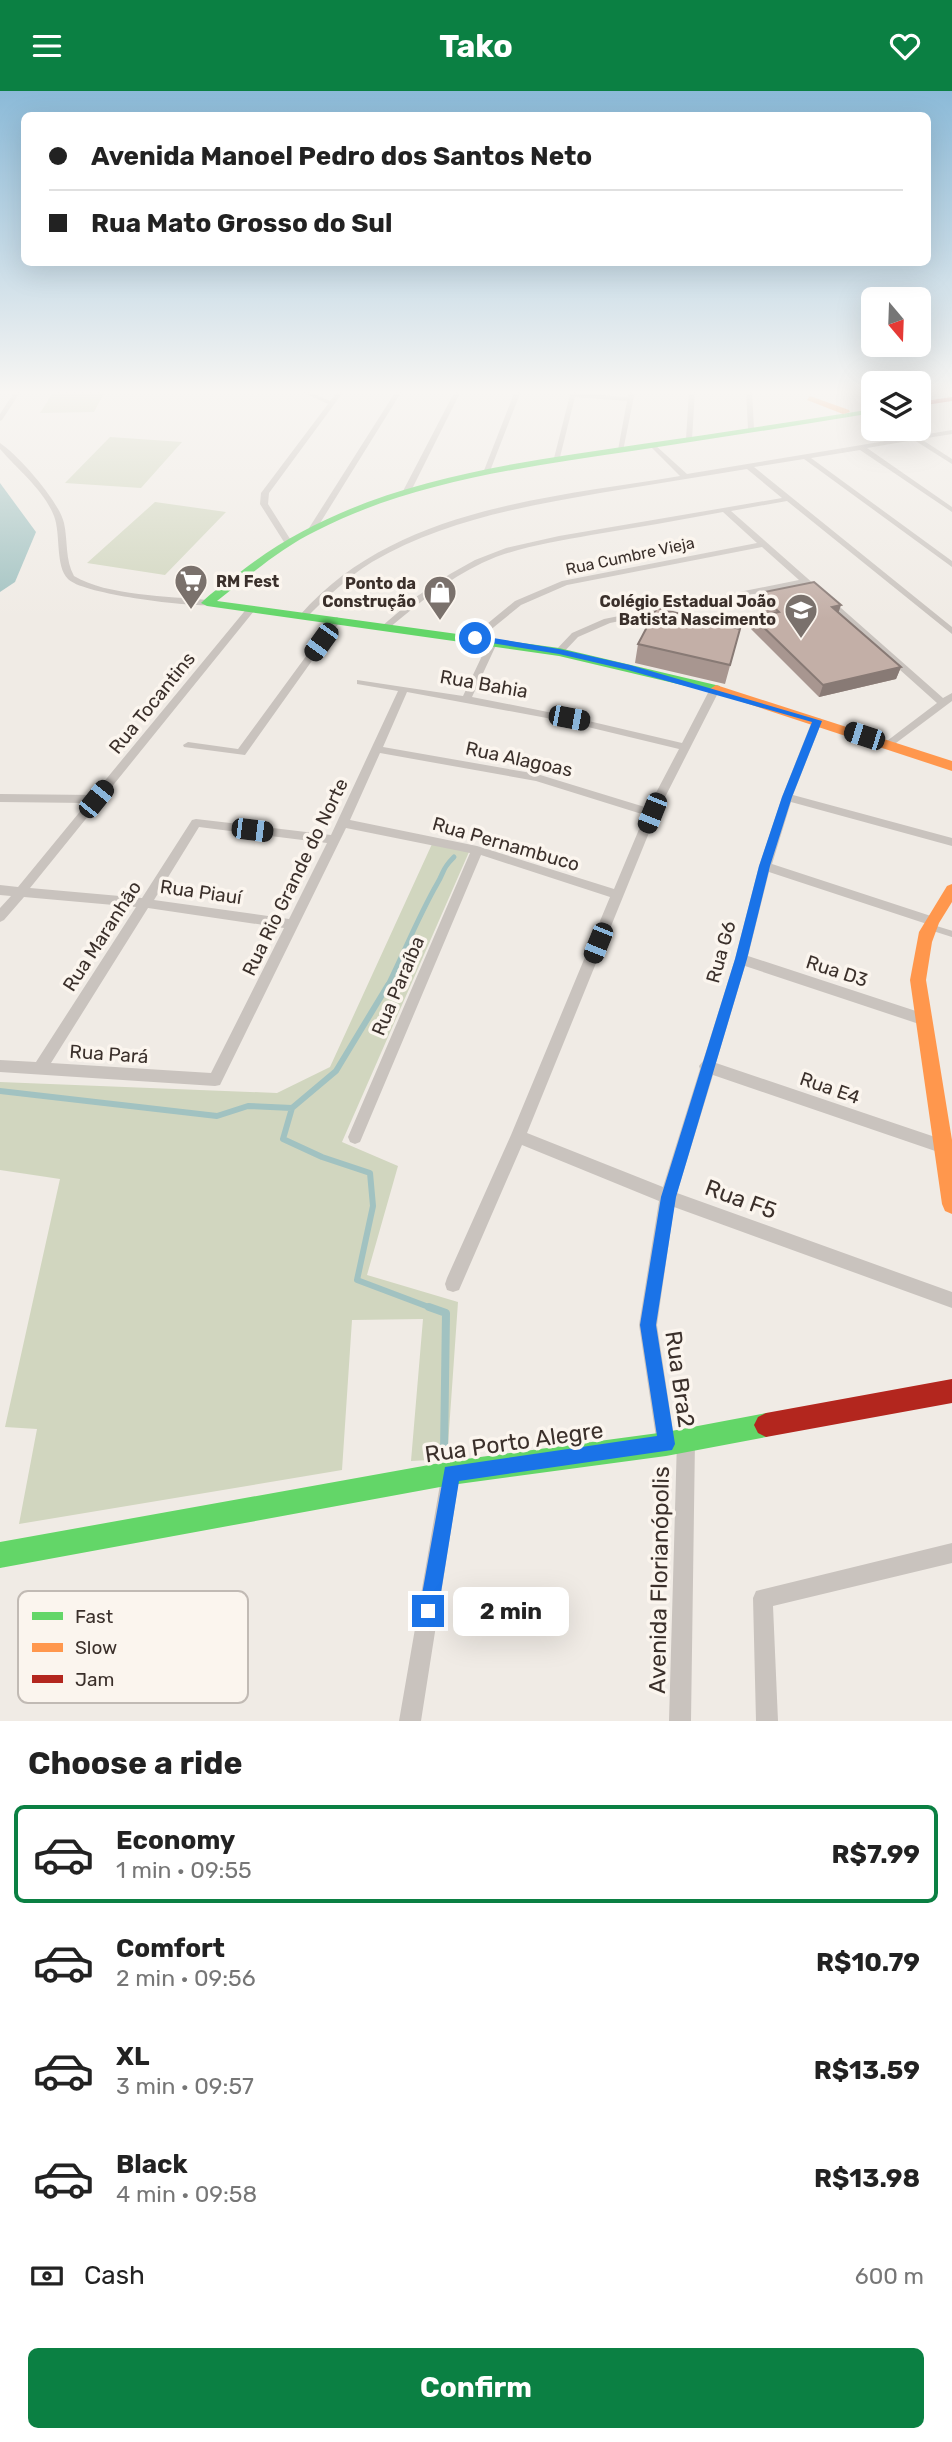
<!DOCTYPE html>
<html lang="en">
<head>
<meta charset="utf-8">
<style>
	:root { --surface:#fff; --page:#f2f2f2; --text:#222; --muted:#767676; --line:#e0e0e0; --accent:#0b8043 }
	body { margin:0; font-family:Rubik,sans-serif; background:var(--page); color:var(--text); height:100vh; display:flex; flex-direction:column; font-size:26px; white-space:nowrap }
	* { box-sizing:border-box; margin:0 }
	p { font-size:23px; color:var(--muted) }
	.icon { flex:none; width:38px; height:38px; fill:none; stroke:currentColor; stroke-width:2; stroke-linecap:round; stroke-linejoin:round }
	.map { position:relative; height:1630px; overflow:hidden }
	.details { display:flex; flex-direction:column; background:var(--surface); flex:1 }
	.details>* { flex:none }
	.banner { position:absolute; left:21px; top:21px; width:910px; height:154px; border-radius:10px; box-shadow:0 7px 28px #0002; display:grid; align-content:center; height:154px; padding:0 28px; background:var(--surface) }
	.needle { width:46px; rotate:161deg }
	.tools { position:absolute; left:861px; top:196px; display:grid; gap:14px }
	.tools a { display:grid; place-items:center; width:70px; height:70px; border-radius:10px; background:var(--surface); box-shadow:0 7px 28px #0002; font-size:35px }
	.end { position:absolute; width:32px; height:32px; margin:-16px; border:9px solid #1a73e8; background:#fff; box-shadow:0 0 0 4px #fff }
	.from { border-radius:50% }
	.bubble { position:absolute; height:49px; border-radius:10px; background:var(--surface); box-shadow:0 7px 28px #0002; font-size:23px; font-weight:700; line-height:49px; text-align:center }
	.car { position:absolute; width:21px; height:42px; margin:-21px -10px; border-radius:9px; box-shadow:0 0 5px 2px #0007; background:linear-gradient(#222 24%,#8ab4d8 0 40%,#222 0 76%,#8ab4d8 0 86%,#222 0) }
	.banner b { display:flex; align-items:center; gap:24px; height:66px; font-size:26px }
	.banner b+b { border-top:2px solid var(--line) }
	.banner i { width:18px; height:18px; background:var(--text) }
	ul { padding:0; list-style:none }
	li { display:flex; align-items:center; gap:21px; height:98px; margin:0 14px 10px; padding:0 14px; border:4px solid transparent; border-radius:10px }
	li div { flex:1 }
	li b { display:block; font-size:26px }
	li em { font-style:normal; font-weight:700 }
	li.selected { border-color:var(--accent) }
	li>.icon { width:63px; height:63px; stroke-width:1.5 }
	h2 { padding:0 28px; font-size:32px; line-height:84px }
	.pay { display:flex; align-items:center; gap:18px; height:77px; padding:0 28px; font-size:26px }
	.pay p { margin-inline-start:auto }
	.primary-button { display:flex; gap:14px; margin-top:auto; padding:14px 28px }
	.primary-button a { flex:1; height:80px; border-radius:10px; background:var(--accent); color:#fff; font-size:28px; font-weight:700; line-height:80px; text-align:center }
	header { display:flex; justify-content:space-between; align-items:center; height:91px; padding:0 28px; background:var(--accent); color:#fff; font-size:32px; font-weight:700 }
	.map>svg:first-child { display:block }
	.green { fill:#d1d6bf }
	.water { fill:#a1c2c1 }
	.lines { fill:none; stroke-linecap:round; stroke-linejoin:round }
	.stream-far2 { stroke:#a1c2c1; stroke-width:5 }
	.stream-far1 { stroke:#a1c2c1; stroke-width:6 }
	.stream { stroke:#a1c2c1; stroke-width:8 }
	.lane { stroke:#c9c3be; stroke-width:6 }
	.street { fill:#c9c3be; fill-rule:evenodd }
	.fast { fill:#63d668; fill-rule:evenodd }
	.slow { fill:#ff974d; fill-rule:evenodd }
	.jam { fill:#b3261e; fill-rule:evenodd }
	.wall { fill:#a89690 }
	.shaded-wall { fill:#887a75 }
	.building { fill:#c3afa7; stroke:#887a75; stroke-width:2 }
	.route { fill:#1a73e8 }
	.labels { text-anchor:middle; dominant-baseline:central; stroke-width:7; stroke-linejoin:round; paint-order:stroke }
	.far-street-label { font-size:16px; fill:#3b302b; stroke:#fbf5ee }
	.far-poi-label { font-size:16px; font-weight:bold; fill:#3b302b; stroke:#fbf5ee; text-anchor:end }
	.street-label { font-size:19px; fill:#3b302b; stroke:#fbf5ee }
	.near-street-label { font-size:23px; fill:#3b302b; stroke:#fbf5ee }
	.key { fill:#fbf5ee; stroke:#c1bab4; stroke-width:2 }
	.key-label { font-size:19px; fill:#3b302b }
</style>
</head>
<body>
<header><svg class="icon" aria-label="menu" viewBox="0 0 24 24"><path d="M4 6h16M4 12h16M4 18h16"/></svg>Tako<svg class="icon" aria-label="heart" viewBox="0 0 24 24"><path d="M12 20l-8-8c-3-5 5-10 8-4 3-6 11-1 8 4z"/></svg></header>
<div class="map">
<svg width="952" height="1630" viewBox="0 0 952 1630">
	<rect width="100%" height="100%" fill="#f0ebe5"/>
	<path class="green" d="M 54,300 L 105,300 L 94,321 L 40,322 Z
		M 110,346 L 182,351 L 141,397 L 65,392 Z
		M 155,411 L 226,421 L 165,484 L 87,472 Z
		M 432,753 L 469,761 L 342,1051 L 398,1075 L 367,1184 L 458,1211 L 447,1368 L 411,1370 L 423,1228 L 352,1229 L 342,1379 L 19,1433 L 37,1338 L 5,1336 L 60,1088 L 0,1079 L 0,991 L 277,1002 L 330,976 Z"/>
	<path class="water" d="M 0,392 L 36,441 L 15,491 L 0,501 Z"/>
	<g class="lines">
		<path class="stream-far2" d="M 387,896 C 404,862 418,826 437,793 C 445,780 441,779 454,766"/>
		<path class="stream-far1" d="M 0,1000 L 217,1025 L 248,1015 L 292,1017 L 336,980 L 388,894
			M 292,1017 L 283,1048 L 322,1066 L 370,1082 L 373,1115 L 357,1189 L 434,1218"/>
		<path class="stream" d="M 429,1216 L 446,1222 L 444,1361"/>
		<path class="lane" d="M 930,836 L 952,843"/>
		<path class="street" d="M 15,300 L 21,300 L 2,329 L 0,330 L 0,323 Z
			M 300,300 L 308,300 L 330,310 L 338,300 L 344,300 L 269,402 L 268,413 L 292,451 L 288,453 L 284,451 L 260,413 L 261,402 L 328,313 Z
			M 396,300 L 402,300 L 317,437 L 310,439 L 309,437 Z
			M 455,300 L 461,300 L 411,400 L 404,402 L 403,400 Z
			M 515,300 L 521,300 L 490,380 L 483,382 Z
			M 571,300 L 577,300 L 576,302 L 628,306 L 629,300 L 635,300 L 623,360 L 618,359 L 627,310 L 575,306 L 559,370 L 553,371 Z
			M 689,300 L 695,300 L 692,348 L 689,350 L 686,348 Z
			M 746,300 L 752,300 L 754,338 L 751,340 L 748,338 Z
			M 919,302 L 931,310 L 931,312 L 927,312 L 919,307 Z
			M 952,339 L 952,343 L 921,348 L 952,368 L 952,373 L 914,349 L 867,357 L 952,416 L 952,421 L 860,359 L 811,367 L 952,470 L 952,476 L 804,368 L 754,376 L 952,536 L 952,543 L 787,410 L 731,420 L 943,607 L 952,602 L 952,610 L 892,655 L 884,655 L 883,653 L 937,612 L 804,493 L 610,532 L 578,546 L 562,563 L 556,563 L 554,561 L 572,542 L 604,528 L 799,489 L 762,456 L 567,494 L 521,514 L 478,549 L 475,550 L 470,547 L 515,510 L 562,490 L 757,452 L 723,421 C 679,429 635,437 591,444 C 554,451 516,456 482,472 C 448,488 418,513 389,537 L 382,535 L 416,506 L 450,483 L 475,469 L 506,457 L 559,445 L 782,407 L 747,378 C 698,386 649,394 600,402 C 521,416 442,430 372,471 C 348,486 327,506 307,526 L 300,524 C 394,417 548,407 680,385 L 650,355 L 650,353 L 654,353 L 687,383 Z
			M 0,352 C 18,364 59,410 64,432 C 68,450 65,469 74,485 C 107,505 169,505 207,509 L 210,510 L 210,514 C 188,516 82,503 68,488 C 55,475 61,443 54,425 C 44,399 18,379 0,358 Z
			M 251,515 L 255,518 L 254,520 L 30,797 L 142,807 L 192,729 L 196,728 L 331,744 L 398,600 L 357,593 L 357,589 L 463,605 L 490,548 L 493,547 L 498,550 L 472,606 L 563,624 L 682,652 L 710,598 L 715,595 L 718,596 L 720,598 L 657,722 L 527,1042 L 663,1096 L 700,978 L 699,975 L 703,970 L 735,868 L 759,775 L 782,706 L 812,630 L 817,627 L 821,628 L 822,630 L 793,704 L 952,747 L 952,755 L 791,711 L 772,773 L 934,826 L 936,829 L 934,832 L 930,834 L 769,781 L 748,865 L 922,922 L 927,924 L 929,928 L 927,932 L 922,934 L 745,875 L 716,972 L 941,1048 L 946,1050 L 949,1055 L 946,1060 L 941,1062 L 713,984 L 677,1102 L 952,1201 L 952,1217 L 674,1116 L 657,1234 L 675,1353 L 673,1360 L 666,1362 L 659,1360 L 657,1353 L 639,1234 L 659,1110 L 522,1054 L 459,1199 L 453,1201 L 447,1199 L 445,1193 L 447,1187 L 511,1044 L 610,806 L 481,764 L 360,1051 L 355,1053 L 350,1051 L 348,1046 L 470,762 L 346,737 L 220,994 L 215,995 L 0,981 L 0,969 L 36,971 L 136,816 L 24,806 L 4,829 L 0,831 L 0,817 L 11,805 L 0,804 L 0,794 L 18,796 L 87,712 L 0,711 L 0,703 L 93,704 L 248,516 ZM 407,601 L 563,630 L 679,658 L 648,717 L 537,683 L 383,656 ZM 380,662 L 536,690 L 645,724 L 614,798 L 477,755 L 350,729 ZM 199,736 L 327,752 L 289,828 L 154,809 ZM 148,817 L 284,837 L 211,982 L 51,972 Z
			M 337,526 L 341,529 L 245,664 L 184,656 L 183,654 L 188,651 L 238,658 L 334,527 Z
			M 686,1340 L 693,1342 L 695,1349 L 691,1630 L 669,1630 L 677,1349 L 679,1342 Z
			M 451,1373 L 458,1375 L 460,1382 L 421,1630 L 399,1630 L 442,1382 L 444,1375 Z
			M 952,1452 L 952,1472 L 773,1515 L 778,1630 L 756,1630 L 753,1507 L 756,1500 Z"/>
		<path class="fast" d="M 873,318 L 873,322 C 793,335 713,348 632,360 C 525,376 413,390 316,440 C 279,458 249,485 217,510 L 559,557 L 720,595 L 720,601 L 716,602 L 559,565 L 207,515 L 201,512 C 212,501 226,492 239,482 C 354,391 501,374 642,353 C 719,342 796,330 873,318 Z
			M 766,1322 L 774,1326 L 778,1334 L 774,1342 L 766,1346 L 666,1365 L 451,1394 L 0,1477 L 0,1451 L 451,1370 L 666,1341 Z"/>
		<path class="slow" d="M 810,305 L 849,319 L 850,321 L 843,323 L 807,309 Z
			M 716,594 L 952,670 L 952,680 L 712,601 L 710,598 Z
			M 952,793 L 952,811 L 939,832 L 932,851 L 926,889 L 952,1049 L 952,1123 L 945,1120 L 942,1113 L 910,889 L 919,841 L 947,795 Z"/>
		<path class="jam" d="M 952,306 L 952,310 L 919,315 L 919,311 Z
			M 952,1288 L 952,1312 L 766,1346 L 758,1342 L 754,1334 L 758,1326 L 766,1322 Z"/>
	</g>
	<path class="wall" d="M 759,502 L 838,521 L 901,576 L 896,588 L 819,606 L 751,538 L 754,527 L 766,524 L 756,513 Z
		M 740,538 L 725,593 L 635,572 L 638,553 Z"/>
	<path class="shaded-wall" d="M 841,514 L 837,526 L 832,516 Z
		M 901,576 L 896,588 L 819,606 L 823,594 Z"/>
	<path class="building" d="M 814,491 L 841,514 L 832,516 L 901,576 L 823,594 L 754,527 L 779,521 L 759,502 Z
		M 657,517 L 740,538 L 730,574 L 638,553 Z"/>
	<linearGradient id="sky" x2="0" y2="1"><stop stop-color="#8bbad8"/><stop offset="0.57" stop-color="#f8f6f3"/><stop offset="1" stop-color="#f8f6f3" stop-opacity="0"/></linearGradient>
	<rect width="952" height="528" fill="url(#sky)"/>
	<path class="route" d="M 475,544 L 559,558 L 630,574 L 822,630 L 792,706 L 770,775 L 747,868 L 676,1106 L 656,1234 L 675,1353 L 672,1359 L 459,1390 L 438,1520 L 435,1527 L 428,1529 L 422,1527 L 419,1520 L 445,1376 L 657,1345 L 640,1234 L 661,1106 L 735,868 L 759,775 L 782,706 L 812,631 L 628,579 L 559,563 L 472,549 Z"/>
	<defs>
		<symbol id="supermarket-pin" viewBox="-11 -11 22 30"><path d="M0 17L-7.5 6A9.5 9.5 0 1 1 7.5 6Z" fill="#7a716c" stroke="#fbf5ee"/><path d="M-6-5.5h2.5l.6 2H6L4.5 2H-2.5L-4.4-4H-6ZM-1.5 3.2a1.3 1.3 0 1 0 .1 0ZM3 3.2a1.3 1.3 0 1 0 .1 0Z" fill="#fff"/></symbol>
		<symbol id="shop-pin" viewBox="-11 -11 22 30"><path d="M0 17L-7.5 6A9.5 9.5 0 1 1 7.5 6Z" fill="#7a716c" stroke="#fbf5ee"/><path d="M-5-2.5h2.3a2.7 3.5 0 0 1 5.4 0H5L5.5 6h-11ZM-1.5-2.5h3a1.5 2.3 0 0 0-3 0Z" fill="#fff"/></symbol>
		<symbol id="school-pin" viewBox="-11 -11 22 30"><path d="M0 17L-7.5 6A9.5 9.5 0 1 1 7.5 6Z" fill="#7a716c" stroke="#fbf5ee"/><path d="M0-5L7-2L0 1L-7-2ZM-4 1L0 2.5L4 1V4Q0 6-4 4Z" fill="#fff"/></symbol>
	</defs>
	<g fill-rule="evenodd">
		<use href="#supermarket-pin" x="172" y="471" width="38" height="52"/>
		<use href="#shop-pin" x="421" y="482" width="38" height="52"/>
		<use href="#school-pin" x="782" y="500" width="38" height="52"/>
	</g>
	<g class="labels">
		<g class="far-street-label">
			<text transform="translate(630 465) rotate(-12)">Rua Cumbre Vieja</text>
		</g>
		<g class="far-poi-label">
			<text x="216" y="490" text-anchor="start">RM Fest</text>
			<text x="416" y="492">Ponto da<tspan x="416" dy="18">Construção</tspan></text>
			<text x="776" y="510">Colégio Estadual João<tspan x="776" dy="18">Batista Nascimento</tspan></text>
		</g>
		<g class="street-label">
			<text transform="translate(484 593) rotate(10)">Rua Bahia</text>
			<text transform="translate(152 612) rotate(-51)">Rua Tocantins</text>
			<text transform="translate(519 668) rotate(12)">Rua Alagoas</text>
			<text transform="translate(506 753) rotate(16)">Rua Pernambuco</text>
			<text transform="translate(295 786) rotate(-64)">Rua Rio Grande do Norte</text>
			<text transform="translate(201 801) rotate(8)">Rua Piauí</text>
			<text transform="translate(102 845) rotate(-57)">Rua Maranhão</text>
			<text transform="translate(721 861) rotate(-74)">Rua G6</text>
			<text transform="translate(837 880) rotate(18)">Rua D3</text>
			<text transform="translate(398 895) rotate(-67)">Rua Paraíba</text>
			<text transform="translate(109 963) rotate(4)">Rua Pará</text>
			<text transform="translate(830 997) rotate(19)">Rua E4</text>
		</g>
		<g class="near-street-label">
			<text transform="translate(741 1108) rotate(20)">Rua F5</text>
			<text transform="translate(680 1288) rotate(82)">Rua Bra2</text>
			<text transform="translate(514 1351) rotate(-8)">Rua Porto Alegre</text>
			<text transform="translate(659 1489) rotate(-89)">Avenida Florianópolis</text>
		</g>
	</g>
	<rect x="18" y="1500" width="230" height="112" rx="10" class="key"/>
	<rect x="32" y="1521" width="31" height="8" fill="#63d668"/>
	<rect x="32" y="1552" width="31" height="9" fill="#ff974d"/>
	<rect x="32" y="1584" width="31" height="8" fill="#b3261e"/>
	<g class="key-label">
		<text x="75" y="1532">Fast</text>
		<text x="75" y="1563">Slow</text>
		<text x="75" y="1595">Jam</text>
	</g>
</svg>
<div class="tools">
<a><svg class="needle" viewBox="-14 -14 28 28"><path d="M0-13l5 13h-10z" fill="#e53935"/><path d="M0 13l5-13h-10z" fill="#767676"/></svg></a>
<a><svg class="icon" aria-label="layers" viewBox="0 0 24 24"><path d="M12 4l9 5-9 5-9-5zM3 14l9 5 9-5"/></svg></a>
</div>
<i class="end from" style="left:475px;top:547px"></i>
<i class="end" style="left:428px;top:1520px"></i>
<div class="bubble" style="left:453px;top:1496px;width:116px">2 min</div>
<i class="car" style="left:321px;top:551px;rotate:216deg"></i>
<i class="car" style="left:569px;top:627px;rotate:101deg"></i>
<i class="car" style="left:864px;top:645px;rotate:288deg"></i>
<i class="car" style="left:96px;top:708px;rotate:39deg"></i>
<i class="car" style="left:652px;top:722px;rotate:202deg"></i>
<i class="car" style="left:252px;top:739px;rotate:97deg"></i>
<i class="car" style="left:598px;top:852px;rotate:202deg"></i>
<div class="banner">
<b><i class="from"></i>Avenida Manoel Pedro dos Santos Neto</b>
<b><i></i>Rua Mato Grosso do Sul</b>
</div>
</div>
<section class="details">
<h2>Choose a ride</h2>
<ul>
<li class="selected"><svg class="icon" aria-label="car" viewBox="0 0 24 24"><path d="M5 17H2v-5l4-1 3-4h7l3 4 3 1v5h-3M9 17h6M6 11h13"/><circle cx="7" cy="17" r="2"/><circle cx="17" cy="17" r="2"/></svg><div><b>Economy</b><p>1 min · 09:55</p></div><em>R$7.99</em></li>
<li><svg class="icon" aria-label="car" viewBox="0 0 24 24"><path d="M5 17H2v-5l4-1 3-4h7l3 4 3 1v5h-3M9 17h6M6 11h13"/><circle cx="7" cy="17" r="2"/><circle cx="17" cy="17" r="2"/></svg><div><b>Comfort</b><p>2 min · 09:56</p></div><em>R$10.79</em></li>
<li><svg class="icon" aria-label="car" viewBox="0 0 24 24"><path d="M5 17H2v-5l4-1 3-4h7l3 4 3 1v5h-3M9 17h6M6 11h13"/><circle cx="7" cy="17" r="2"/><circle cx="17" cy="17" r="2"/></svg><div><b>XL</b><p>3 min · 09:57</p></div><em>R$13.59</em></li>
<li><svg class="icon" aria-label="car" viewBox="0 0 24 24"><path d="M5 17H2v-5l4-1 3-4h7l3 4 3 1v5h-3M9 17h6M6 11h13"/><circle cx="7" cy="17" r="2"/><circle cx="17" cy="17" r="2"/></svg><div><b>Black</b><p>4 min · 09:58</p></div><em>R$13.98</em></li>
</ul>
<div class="pay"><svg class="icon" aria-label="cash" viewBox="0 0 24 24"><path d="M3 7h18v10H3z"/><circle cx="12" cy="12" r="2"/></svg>Cash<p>600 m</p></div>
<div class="primary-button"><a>Confirm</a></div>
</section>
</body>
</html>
